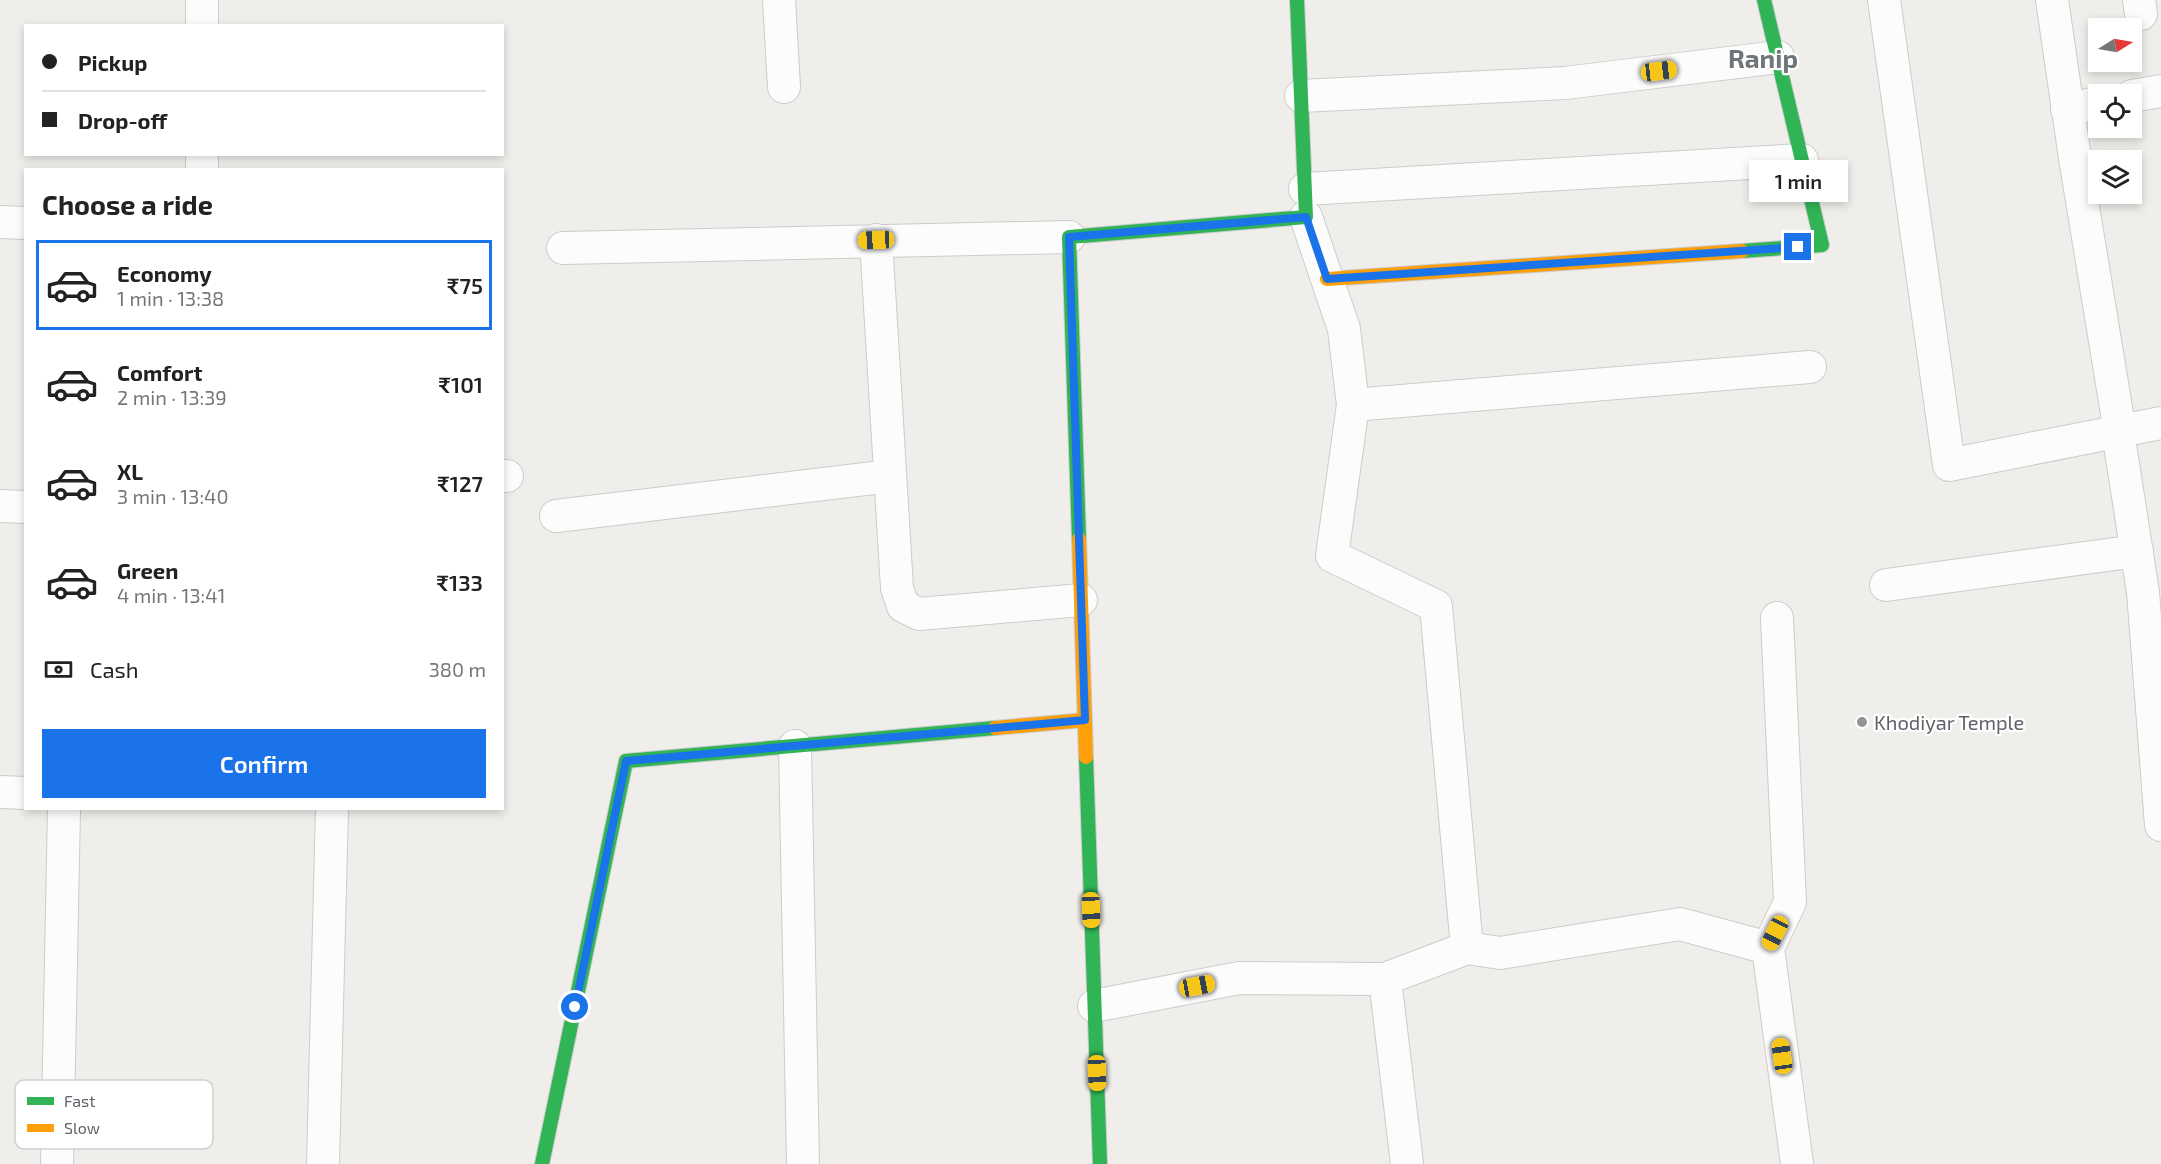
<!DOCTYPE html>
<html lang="en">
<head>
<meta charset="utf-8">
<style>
	:root { --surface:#fff; --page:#f6f6f6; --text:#222; --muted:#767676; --line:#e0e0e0; --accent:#1a73e8 }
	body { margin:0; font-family:"Exo 2",sans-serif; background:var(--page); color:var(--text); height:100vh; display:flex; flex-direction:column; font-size:22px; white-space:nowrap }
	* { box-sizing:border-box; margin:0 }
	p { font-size:20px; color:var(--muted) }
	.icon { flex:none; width:33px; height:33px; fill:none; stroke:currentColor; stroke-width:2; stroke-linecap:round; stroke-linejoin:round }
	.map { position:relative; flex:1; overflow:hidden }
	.details { position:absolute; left:24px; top:168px; width:480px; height:642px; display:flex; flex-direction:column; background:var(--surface); border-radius:0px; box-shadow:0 3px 9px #0003 }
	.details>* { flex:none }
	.top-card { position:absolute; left:24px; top:24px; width:480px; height:132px; border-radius:0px; box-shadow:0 3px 9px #0003; display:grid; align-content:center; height:132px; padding:0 18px; background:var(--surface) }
	.needle { width:39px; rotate:79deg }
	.controls { position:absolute; left:2088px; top:18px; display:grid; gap:12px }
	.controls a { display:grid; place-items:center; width:54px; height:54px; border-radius:0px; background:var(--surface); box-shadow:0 3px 9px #0003; font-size:30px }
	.end { position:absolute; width:27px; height:27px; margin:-14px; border:8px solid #1a73e8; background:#fff; box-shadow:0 0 0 3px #fff }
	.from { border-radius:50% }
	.bubble { position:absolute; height:42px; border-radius:0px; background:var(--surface); box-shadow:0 3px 9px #0003; font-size:20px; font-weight:600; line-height:42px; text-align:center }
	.car { position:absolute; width:18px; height:36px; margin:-18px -9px; border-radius:8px; box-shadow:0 0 4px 2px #0007; background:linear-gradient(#f5c518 24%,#345 0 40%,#f5c518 0 76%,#345 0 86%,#f5c518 0) }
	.top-card b { display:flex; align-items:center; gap:21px; height:57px; font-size:22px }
	.top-card b+b { border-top:2px solid var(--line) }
	.top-card i { width:15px; height:15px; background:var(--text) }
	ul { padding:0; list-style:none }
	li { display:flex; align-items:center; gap:18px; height:90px; margin:0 12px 9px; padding:0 6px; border:3px solid transparent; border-radius:0px }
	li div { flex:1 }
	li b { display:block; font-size:22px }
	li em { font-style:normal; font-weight:600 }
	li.current { border-color:var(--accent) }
	li>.icon { width:54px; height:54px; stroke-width:1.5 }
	h2 { padding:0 18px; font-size:27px; line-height:72px }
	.pay { display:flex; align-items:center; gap:15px; height:66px; padding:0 18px; font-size:22px }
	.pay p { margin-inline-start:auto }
	.button { display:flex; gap:12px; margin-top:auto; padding:12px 18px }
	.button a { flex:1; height:69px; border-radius:0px; background:var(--accent); color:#fff; font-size:24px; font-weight:600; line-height:69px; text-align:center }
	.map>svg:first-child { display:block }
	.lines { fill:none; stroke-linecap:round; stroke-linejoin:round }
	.street-casing { stroke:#cbcccc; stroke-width:34 }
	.fast-casing { stroke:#cacacb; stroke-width:16 }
	.slow-casing { stroke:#cacacb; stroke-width:16 }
	.street { stroke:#fdfcfc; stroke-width:32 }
	.fast { stroke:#30b455; stroke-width:14 }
	.slow { stroke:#ff9f0a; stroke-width:14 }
	.route { stroke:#1a73e8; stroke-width:8 }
	.poi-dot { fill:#919496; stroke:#fff; stroke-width:2 }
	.labels { text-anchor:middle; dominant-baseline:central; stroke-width:4.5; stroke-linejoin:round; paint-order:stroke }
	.poi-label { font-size:20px; fill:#5f6368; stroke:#fff; text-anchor:start }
	.district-label { font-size:26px; font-weight:bold; fill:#70757a; stroke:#fff }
	.key { fill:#fff; stroke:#cfd0d2; stroke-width:1.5 }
	.key-label { font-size:16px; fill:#5f6368 }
</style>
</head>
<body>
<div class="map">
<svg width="2161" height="1164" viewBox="0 0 2161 1164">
	<rect width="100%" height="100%" fill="#efeeea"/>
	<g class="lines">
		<defs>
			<path id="street" d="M 202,0 L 202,26
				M 779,0 L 784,87
				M 1884,0 L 1949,465 L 2161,423
				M 2052,0 L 2075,158 L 2120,432
				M 2139,0 L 2141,14
				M 1301,96 L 1565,83 L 1778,57
				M 2132,96 L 2161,91
				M 2067,109 L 2098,103
				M 202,154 L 202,170
				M 1305,189 L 1802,160
				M 1306,217 L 1344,329 L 1353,405 L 1810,367
				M 0,222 L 26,223
				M 876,240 L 897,588 L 903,606 L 919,614 L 1081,600
				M 563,248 L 1069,237
				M 1353,405 L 1332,556 L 1436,606 L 1467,948
				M 2120,445 L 2143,592 L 2161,825
				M 502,476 L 507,476
				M 0,506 L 26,507
				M 556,516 L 890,476
				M 1886,585 L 2137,551
				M 1777,618 L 1790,902 L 1768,948 L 1797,1164
				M 795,746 L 803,1164
				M 0,792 L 26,793
				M 1385,979 L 1407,1164
				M 1094,1006 L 1239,978 L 1385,979 L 1467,948 L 1500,953 L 1680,924 L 1768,948
				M 57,1164 L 64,808
				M 323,1164 L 332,808"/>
			<path id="fast" d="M 1742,251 L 1822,245 L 1764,0
				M 1079,539 L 1069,237 L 1306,217 L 1297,0
				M 1086,757 L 1100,1164
				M 542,1164 L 626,761 L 995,728"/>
			<path id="slow" d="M 1327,279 L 1742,251
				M 1079,539 L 1086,757
				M 995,728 L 1085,720"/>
		</defs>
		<use href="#street" class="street-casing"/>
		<use href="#fast" class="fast-casing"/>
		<use href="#slow" class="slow-casing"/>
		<use href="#street" class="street"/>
		<use href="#fast" class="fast"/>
		<use href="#slow" class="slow"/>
	</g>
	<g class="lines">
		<path class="route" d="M 575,1007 L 626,761 L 1085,720 L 1069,237 L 1306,217 L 1327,279 L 1798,247"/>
	</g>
	<circle class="poi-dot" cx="1862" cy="722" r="6"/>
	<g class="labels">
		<g class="poi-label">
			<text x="1874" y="722">Khodiyar Temple</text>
		</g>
		<g class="district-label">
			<text x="1763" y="57">Ranip</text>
		</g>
	</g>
	<rect x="15" y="1080" width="198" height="69" rx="9" class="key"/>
	<rect x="27" y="1097" width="27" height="8" fill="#30b455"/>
	<rect x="27" y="1124" width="27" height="8" fill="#ff9f0a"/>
	<g class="key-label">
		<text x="64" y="1107">Fast</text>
		<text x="64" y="1134">Slow</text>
	</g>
</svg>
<div class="controls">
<a><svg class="needle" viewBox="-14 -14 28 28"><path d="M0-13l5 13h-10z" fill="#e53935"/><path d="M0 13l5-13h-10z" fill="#767676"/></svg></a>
<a><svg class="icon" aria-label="locate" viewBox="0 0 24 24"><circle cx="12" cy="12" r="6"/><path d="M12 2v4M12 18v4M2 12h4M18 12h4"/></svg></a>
<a><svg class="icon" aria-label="layers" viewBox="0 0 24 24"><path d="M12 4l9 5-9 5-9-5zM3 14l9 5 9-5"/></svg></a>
</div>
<i class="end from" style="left:575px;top:1007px"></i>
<i class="end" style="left:1798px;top:247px"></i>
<div class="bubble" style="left:1749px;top:160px;width:99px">1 min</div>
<i class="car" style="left:1659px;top:71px;rotate:83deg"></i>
<i class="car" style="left:876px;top:240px;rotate:268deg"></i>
<i class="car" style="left:1091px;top:910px;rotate:178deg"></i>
<i class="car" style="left:1775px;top:933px;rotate:206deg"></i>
<i class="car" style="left:1197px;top:986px;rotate:79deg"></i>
<i class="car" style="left:1782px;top:1056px;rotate:352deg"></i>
<i class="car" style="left:1097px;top:1073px;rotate:178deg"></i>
<div class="top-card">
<b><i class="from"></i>Pickup</b>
<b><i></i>Drop-off</b>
</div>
<section class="details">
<h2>Choose a ride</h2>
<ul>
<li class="current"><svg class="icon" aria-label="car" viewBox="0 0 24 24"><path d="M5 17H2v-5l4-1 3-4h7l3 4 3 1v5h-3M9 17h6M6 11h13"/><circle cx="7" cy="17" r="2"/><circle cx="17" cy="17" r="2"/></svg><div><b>Economy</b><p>1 min · 13:38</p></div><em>₹75</em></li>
<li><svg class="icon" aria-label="car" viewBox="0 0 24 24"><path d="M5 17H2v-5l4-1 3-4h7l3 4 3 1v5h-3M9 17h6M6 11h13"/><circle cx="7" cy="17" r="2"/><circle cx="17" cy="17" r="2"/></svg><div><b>Comfort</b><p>2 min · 13:39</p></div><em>₹101</em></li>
<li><svg class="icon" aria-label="car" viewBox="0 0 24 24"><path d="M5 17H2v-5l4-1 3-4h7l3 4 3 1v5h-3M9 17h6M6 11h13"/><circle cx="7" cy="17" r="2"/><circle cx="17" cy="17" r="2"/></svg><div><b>XL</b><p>3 min · 13:40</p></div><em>₹127</em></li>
<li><svg class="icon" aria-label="car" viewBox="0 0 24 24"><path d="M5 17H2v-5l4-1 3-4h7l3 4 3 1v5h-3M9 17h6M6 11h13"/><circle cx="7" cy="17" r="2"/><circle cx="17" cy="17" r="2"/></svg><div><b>Green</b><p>4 min · 13:41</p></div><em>₹133</em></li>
</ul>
<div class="pay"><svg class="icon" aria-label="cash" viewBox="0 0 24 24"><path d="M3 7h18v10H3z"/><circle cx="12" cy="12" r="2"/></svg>Cash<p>380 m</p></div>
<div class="button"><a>Confirm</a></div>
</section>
</div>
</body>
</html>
